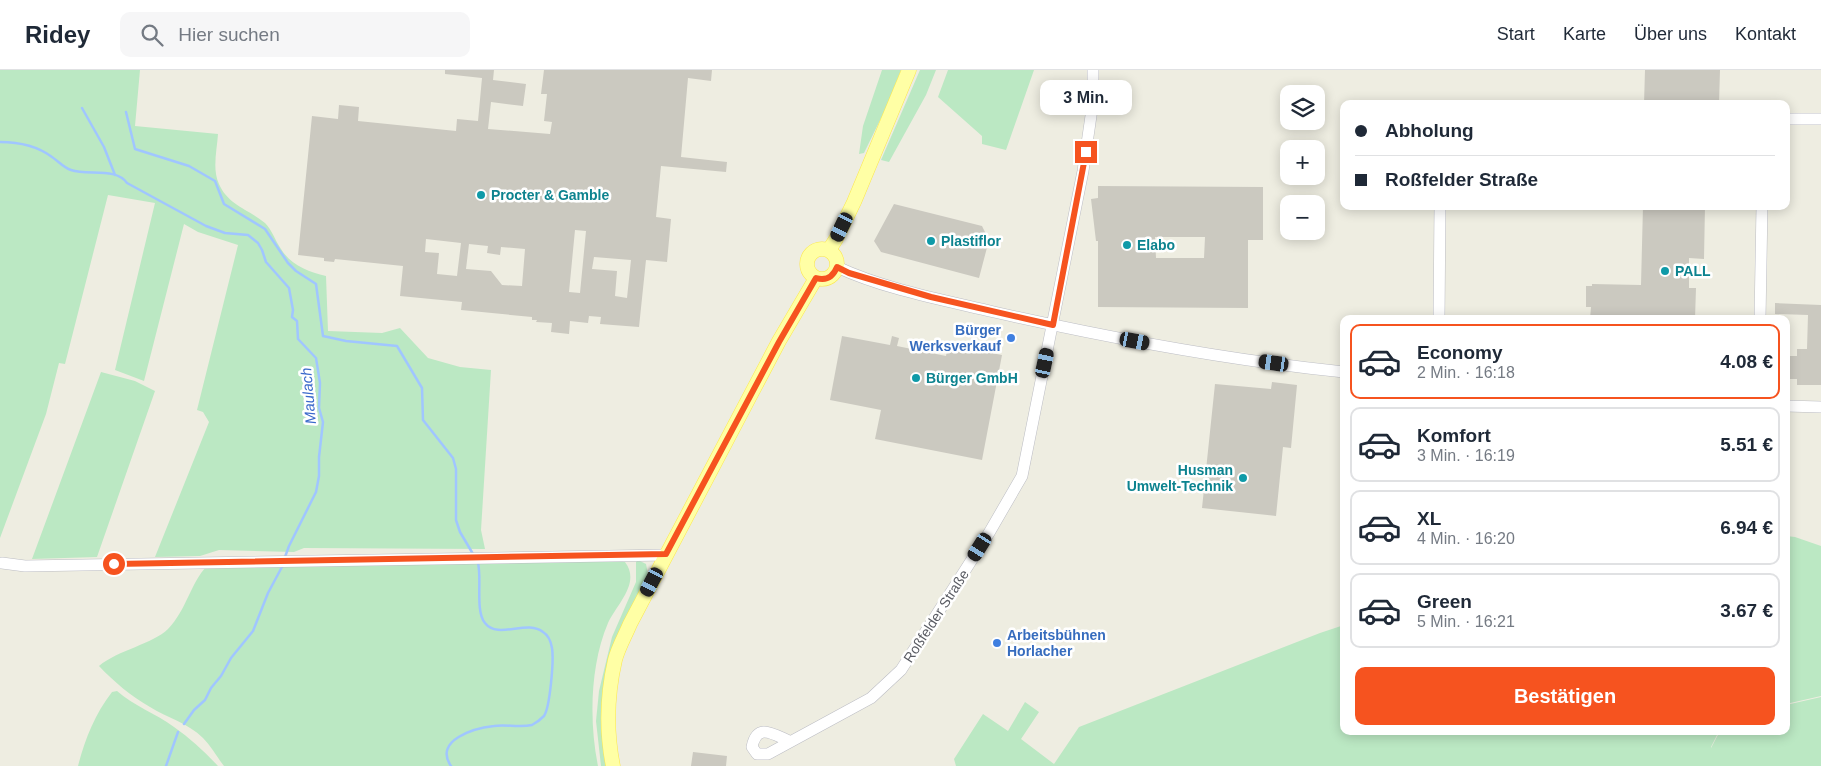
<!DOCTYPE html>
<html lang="de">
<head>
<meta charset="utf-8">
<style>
	:root { --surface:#fff; --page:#f6f6f7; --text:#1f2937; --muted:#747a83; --line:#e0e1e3; --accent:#f6531f }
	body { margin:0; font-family:Helvetica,sans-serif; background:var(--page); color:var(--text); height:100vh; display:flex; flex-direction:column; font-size:19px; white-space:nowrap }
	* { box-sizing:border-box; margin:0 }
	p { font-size:16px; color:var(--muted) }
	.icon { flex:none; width:28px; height:28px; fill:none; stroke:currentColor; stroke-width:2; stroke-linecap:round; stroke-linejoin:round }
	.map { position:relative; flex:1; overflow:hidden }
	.drawer { position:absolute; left:1340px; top:245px; width:450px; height:420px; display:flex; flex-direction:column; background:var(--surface); border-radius:10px; box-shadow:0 2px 12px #0003 }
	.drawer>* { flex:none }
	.banner { position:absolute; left:1340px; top:30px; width:450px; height:110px; border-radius:10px; box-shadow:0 2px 12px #0003; display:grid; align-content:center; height:110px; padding:0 15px; background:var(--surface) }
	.fabs { position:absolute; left:1280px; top:15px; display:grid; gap:10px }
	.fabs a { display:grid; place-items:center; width:45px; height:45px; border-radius:10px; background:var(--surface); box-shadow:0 2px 12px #0003; font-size:25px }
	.end { position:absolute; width:22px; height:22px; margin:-11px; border:6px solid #f6531f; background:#fff; box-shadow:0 0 0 2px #fff }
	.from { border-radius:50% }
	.bubble { position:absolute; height:35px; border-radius:10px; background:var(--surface); box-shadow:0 2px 12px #0003; font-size:16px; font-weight:700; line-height:35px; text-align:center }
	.car { position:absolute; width:15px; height:30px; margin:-15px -8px; border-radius:6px; box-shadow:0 0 4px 1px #0007; background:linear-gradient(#222 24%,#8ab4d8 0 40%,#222 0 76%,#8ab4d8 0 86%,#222 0) }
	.banner b { display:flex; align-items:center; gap:18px; height:48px; font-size:19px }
	.banner b+b { border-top:1px solid var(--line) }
	.banner i { width:12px; height:12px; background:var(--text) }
	ul { padding:9px 0 0; list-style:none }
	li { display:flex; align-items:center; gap:15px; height:75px; margin:0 10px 8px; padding:0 5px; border:2px solid var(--line); border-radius:10px }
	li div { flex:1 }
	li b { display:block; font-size:19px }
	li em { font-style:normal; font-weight:700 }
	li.on { border-color:var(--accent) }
	li>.icon { width:45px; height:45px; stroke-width:1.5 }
	.action { display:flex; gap:10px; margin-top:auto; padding:10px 15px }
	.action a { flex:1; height:58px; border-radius:10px; background:var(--accent); color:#fff; font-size:20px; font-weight:700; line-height:58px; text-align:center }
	header { display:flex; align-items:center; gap:30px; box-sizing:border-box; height:70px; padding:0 25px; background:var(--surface); border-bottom:1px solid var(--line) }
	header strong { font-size:24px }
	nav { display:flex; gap:28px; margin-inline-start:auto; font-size:18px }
	.search { width:350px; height:45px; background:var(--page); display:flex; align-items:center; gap:12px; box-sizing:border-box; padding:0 18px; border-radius:10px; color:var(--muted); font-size:19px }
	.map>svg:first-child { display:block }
	.green { fill:#bbe8c3 }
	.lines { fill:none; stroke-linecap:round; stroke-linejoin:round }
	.stream { stroke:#a0c6ff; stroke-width:2.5 }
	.building { fill:#cbc9c0; fill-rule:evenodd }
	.minor-casing { stroke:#bcbdc4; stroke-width:12 }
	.major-casing { stroke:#fce84c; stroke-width:15 }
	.minor { stroke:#fff; stroke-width:11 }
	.major { stroke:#ffffa5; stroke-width:14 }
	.route { stroke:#f6531f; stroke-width:6 }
	.culture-dot { fill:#0f9aa8; stroke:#fff; stroke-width:2 }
	.shop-dot { fill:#3f7fe0; stroke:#fff; stroke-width:2 }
	.labels { text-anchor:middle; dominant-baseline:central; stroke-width:5; stroke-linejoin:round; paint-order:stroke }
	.culture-label { font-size:14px; font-weight:bold; fill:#0d838f; stroke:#fff; text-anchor:start }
	.shop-label { font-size:14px; font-weight:bold; fill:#366cbe; stroke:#fff; text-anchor:end }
	.street-label { font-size:14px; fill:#5a5c63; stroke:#fff }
	.water-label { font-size:15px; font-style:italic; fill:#3a69cb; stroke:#fff }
</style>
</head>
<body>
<header>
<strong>Ridey</strong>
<div class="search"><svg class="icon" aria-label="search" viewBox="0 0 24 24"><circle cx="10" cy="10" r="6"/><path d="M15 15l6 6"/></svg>Hier suchen</div>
<nav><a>Start</a><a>Karte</a><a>Über uns</a><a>Kontakt</a></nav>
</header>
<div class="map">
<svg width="1821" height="696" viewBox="0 0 1821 696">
	<rect width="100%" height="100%" fill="#eeede1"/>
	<path class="green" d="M 0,0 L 140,0 L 135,56 L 218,64 C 217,80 212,99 219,114 C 228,135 248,139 265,153 C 272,160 275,170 281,179 C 291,195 308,202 326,206 L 328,261 L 382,263 L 400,258 L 428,288 L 460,297 L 491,300 L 481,460 L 485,479 L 304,478 L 294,482 L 219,480 L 200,486 L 155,487 L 209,352 L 203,342 L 197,340 L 238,175 L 198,162 L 184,154 L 144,311 L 115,300 L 155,133 L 108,125 L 65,294 L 59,293 L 46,344 L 0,468 Z
		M 882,0 L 901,0 L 886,38 L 864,83 L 859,84 L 863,56 Z
		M 920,0 L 936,0 L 926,25 L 889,92 L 881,90 Z
		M 948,0 L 1034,0 L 1006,80 L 982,74 L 982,66 L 938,27 Z
		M 101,302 L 135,311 L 155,321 L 97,487 L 32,489 Z
		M 1786,466 L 1795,467 L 1821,476 L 1821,626 L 1786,634 Z
		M 638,490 L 646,494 L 648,504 L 643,517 L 621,559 L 607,696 L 601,696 L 596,651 L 599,621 L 612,567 L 636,512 L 636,492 Z
		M 621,491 L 625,492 C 641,513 617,534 608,553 C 590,595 589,652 598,696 L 224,696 C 217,687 211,676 203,668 C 188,653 168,648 150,637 C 131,626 114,612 99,596 C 118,580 153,574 168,559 C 186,541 191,512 207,496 Z
		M 1344,555 L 1344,661 L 1719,661 L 1711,677 L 1711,683 L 1711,678 L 1720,661 L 1786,661 L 1786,635 L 1821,627 L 1821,696 L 956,696 L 954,689 L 983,644 L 1008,661 L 1025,632 L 1039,642 L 1021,669 L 1054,694 L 1079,657 L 1320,563 Z
		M 117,621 C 134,636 155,643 174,657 C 190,668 204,681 218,696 L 78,696 C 85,669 95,644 112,622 Z"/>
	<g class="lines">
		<path class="stream" d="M 82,38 L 104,77 L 115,105
			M 126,42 L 135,79 L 189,96 L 215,111 L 224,134 L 265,159 L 288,193 L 296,201 L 316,214 L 323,266 L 346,271 L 397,276 L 422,318 L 423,350 L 453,388 L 456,399 L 456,450 L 460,462 L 473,484
			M 0,72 C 19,72 36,75 52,87 C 58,91 64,98 71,100 C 88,106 116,97 127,113 L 206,156 L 225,163 L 248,165 L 258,173 L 262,180 L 266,192 L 289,218 L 293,240 L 292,247 L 297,251 L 298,269 L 316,288 L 320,313 L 319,338 L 323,352 L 319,387 L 319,406 L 316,422 L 289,476 L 285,487
			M 184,654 L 194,640 L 205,630 L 211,618 L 221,606 L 231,588 L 253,561 L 268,523 L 283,495
			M 166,696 L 178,662
			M 451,696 C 433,670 475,658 494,656 C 506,654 519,658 532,655 C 536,653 541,649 544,646 C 550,637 554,590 552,578 C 551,572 548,565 543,562 C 527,549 498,570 485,553 C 475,541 482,509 478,493"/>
	</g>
	<path class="building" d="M 445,0 L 494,0 L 493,10 L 526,14 L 523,36 L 491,32 L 488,59 L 550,64 L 552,52 L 544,51 L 547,24 L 541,24 L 544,0 L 712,0 L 711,11 L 688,8 L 681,87 L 727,92 L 726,102 L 661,96 L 656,147 L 671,149 L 667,192 L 646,190 L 639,257 L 600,254 L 601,247 L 589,246 L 588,253 L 570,251 L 569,264 L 551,262 L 552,253 L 536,252 L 537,250 L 532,250 L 532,247 L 461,240 L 462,232 L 400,226 L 403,196 L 335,189 L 334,192 L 324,191 L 324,188 L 298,185 L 312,46 L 338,49 L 339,35 L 359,37 L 358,51 L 456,61 L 457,49 L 478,51 L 482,8 L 445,4 ZM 575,160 L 586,161 L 580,223 L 569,222 ZM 426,169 L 461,173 L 457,206 L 437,204 L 439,183 L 425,182 ZM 469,174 L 488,176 L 487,183 L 500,185 L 501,177 L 525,179 L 522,216 L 502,215 L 491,201 L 466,199 ZM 594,187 L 631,190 L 627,228 L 615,226 L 617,201 L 592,199 Z
		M 1645,0 L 1720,0 L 1719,34 L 1644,34 Z
		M 1098,116 L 1263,117 L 1263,170 L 1248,170 L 1248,238 L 1098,237 L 1098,171 L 1096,171 L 1091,129 L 1098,128 ZM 1155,167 L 1205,167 L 1204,188 L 1156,188 Z
		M 894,134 L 982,156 L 989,170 L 979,208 L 881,182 L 874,171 Z
		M 1643,136 L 1705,136 L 1704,189 L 1689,188 L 1689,218 L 1696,218 L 1695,249 L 1590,249 L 1591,237 L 1586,237 L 1586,216 L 1592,216 L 1592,214 L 1641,215 Z
		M 1775,233 L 1821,235 L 1821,315 L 1797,315 L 1797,309 L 1786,309 L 1786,286 L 1797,286 L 1797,279 L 1807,279 L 1808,245 L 1775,244 Z
		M 842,266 L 890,275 L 892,266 L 899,268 L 897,276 L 946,286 L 948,275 L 1002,285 L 982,390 L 875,369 L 881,340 L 830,330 Z
		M 1272,312 L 1297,315 L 1291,378 L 1283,377 L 1276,446 L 1202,438 L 1215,314 L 1271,319 Z
		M 693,682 L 727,686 L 726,696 L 691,696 Z"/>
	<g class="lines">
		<defs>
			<path id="minor" d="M 1786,49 L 1821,49
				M 837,197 C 884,219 943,230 994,242 C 1109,268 1226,290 1344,302
				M 1439,249 L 1440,136
				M 1760,249 L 1762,136
				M 1786,336 L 1821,337
				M 2,493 L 25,496 L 666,485
				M 789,671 C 773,664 757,652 752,677 L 757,684 L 768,684 L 871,628 L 901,600 L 989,463 L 1022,406 L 1083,101 L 1093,32 L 1093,0"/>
			<path id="major" d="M807 194a15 15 0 1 1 30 0a15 15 0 1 1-30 0Z
				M 829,180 L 836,169 L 854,132 L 909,0
				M 613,696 C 606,661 607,625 615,590 C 618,578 625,566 630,554 L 779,271 L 816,208"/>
		</defs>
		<use href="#minor" class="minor-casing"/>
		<use href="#major" class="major-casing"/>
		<use href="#minor" class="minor"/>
		<use href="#major" class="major"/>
	</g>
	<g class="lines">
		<path class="route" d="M 114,494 L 666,484 L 779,272 L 816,208 C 826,211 833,207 837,197 L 849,203 L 931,227 L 1053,255 L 1086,82"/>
	</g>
	<g class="culture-dot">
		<circle cx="481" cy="125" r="5"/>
		<circle cx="931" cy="171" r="5"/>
		<circle cx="1127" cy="175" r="5"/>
		<circle cx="1665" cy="201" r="5"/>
		<circle cx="916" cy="308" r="5"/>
		<circle cx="1243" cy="408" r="5"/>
	</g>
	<g class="shop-dot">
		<circle cx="1011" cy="268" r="5"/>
		<circle cx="997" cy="573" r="5"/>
	</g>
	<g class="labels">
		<g class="culture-label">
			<text x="491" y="125">Procter &amp; Gamble</text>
			<text x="941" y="171">Plastiflor</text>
			<text x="1137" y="175">Elabo</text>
			<text x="1675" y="201">PALL</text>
			<text x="926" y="308">Bürger GmbH</text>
			<text x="1233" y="400" text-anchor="end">Husman<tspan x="1233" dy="16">Umwelt-Technik</tspan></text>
		</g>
		<g class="shop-label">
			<text x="1001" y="260">Bürger<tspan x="1001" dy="16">Werksverkauf</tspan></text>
			<text x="1007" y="565" text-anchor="start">Arbeitsbühnen<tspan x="1007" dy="16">Horlacher</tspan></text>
		</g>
		<g class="street-label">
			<text transform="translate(936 546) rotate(-57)">Roßfelder Straße</text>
		</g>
		<g class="water-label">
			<text transform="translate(308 326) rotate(-95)">Maulach</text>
		</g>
	</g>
</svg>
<div class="fabs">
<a><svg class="icon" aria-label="layers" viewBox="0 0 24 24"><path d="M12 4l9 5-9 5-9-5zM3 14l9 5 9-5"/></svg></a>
<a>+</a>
<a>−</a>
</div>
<i class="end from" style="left:114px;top:494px"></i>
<i class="end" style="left:1086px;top:82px"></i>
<div class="bubble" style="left:1040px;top:10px;width:92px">3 Min.</div>
<i class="car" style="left:842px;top:157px;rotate:206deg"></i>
<i class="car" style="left:1135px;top:271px;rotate:101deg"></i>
<i class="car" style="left:1045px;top:293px;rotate:12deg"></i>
<i class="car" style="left:1274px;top:293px;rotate:278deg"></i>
<i class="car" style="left:980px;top:477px;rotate:212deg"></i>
<i class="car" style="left:652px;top:512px;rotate:208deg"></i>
<div class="banner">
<b><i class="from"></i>Abholung</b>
<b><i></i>Roßfelder Straße</b>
</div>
<section class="drawer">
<ul>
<li class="on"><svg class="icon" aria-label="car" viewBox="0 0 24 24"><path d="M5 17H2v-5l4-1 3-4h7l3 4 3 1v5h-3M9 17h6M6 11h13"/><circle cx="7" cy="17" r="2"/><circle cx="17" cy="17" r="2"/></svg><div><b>Economy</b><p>2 Min. · 16:18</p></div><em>4.08 €</em></li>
<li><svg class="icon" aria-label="car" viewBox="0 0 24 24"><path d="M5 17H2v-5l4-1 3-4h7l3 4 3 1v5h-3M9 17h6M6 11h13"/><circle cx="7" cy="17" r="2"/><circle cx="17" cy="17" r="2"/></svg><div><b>Komfort</b><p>3 Min. · 16:19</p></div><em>5.51 €</em></li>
<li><svg class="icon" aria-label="car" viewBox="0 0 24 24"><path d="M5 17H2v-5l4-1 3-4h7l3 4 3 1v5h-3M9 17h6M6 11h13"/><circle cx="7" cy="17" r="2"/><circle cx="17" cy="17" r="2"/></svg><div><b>XL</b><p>4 Min. · 16:20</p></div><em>6.94 €</em></li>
<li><svg class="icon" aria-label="car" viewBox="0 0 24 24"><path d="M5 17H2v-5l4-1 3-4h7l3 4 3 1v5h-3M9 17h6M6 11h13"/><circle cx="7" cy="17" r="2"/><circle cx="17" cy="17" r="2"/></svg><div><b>Green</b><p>5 Min. · 16:21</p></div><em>3.67 €</em></li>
</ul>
<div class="action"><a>Bestätigen</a></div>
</section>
</div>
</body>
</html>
